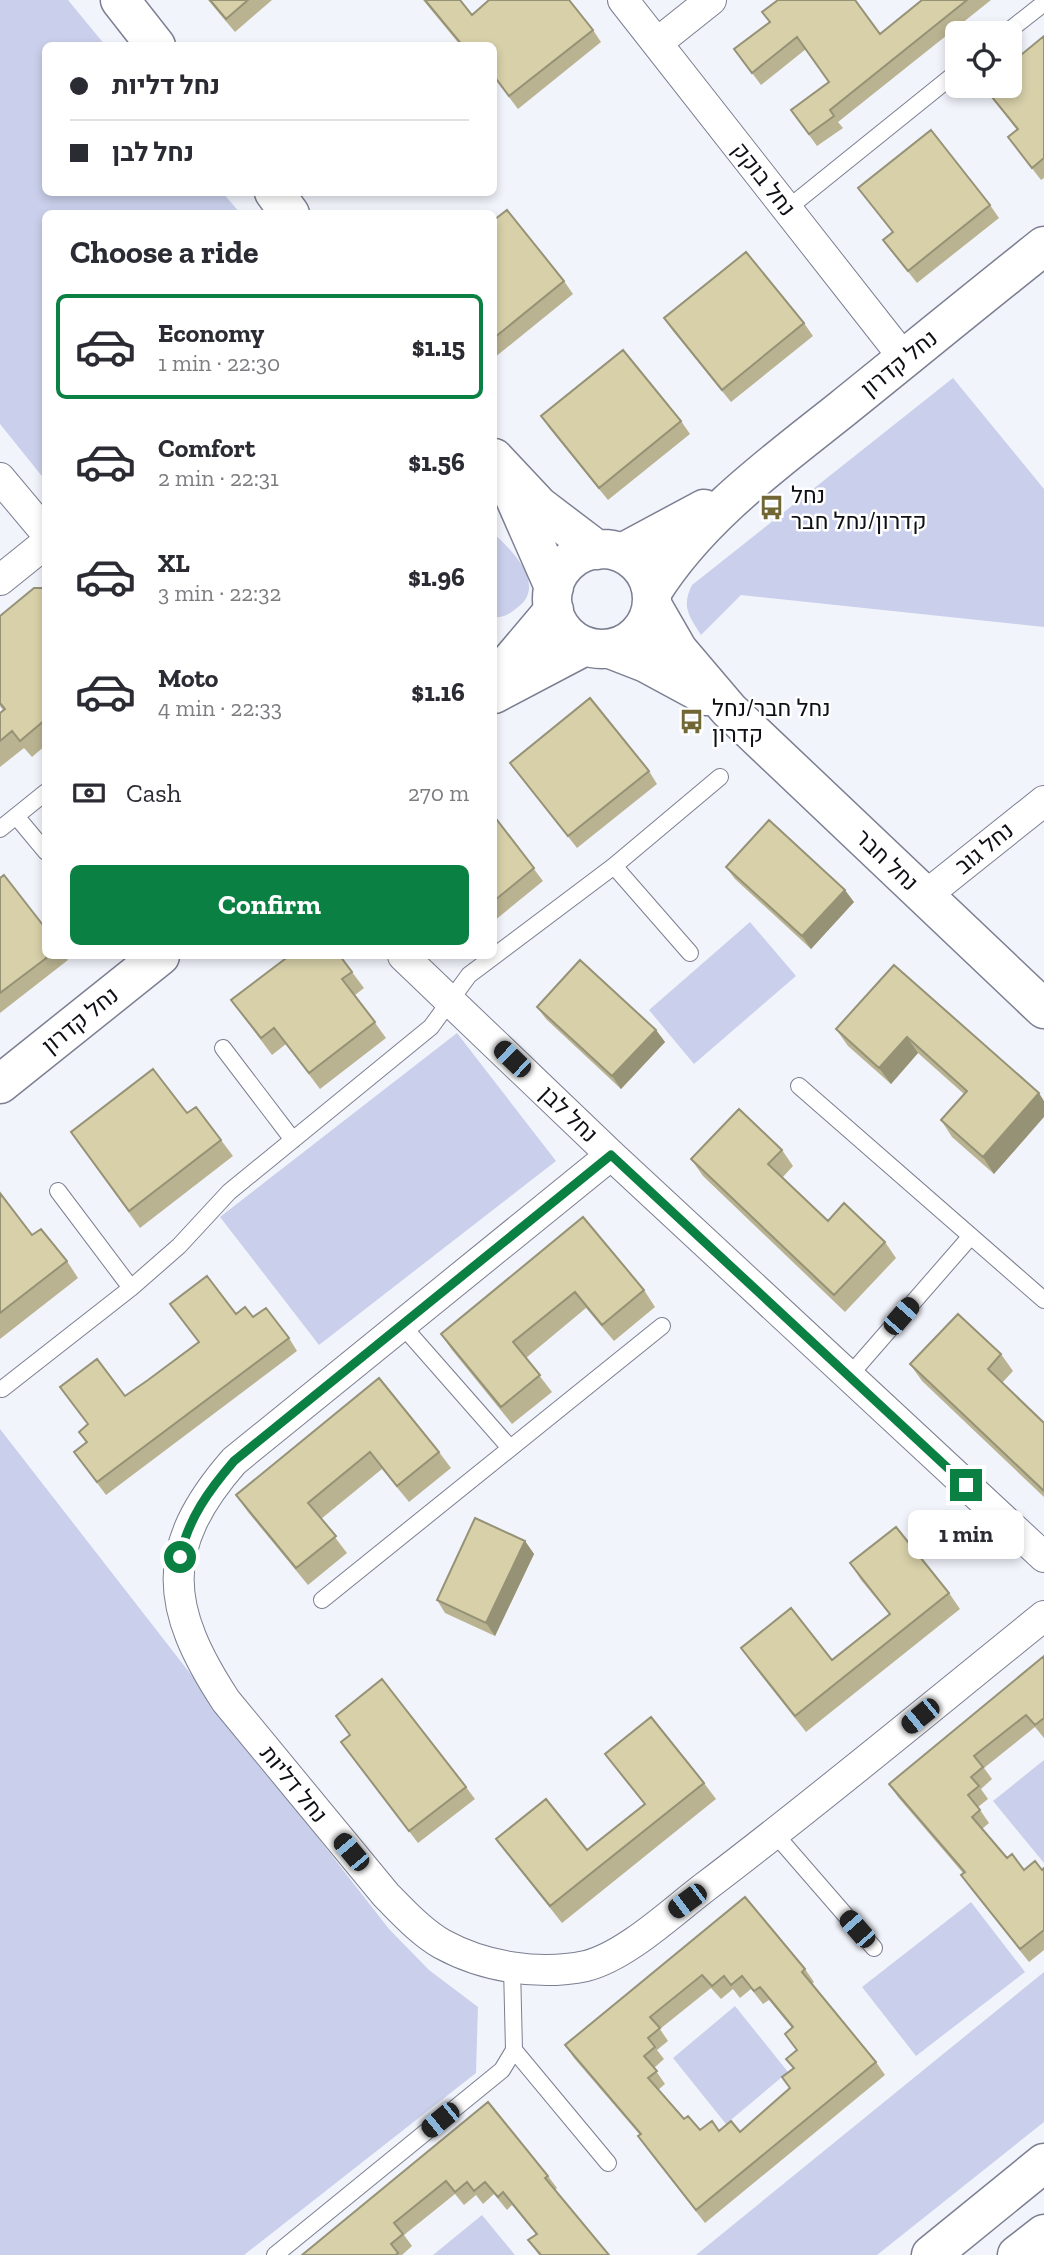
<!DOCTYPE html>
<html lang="en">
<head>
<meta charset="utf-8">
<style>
	:root { --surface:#fff; --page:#f7f7f7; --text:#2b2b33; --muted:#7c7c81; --line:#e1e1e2; --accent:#0b8043 }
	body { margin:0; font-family:"Zilla Slab",Heebo,serif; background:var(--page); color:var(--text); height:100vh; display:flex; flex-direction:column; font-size:26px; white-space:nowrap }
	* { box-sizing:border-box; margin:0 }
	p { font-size:23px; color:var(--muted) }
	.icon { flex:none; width:38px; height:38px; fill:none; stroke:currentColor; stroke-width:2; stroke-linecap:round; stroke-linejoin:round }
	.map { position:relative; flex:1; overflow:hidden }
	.sheet { position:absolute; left:42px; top:210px; width:455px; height:749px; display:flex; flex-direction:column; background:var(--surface); border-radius:10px; box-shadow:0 4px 10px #0003 }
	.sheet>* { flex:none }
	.banner { position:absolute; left:42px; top:42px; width:455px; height:154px; border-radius:10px; box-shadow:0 4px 10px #0003; display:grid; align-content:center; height:154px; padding:0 28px; background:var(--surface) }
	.fabs { position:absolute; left:945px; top:21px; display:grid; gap:14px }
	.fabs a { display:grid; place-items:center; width:77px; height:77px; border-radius:10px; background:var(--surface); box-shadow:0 4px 10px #0003; font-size:35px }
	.end { position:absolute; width:32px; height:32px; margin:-16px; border:9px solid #0b8043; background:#fff; box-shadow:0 0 0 4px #fff }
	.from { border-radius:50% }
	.bubble { position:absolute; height:49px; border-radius:10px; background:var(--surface); box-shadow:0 4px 10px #0003; font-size:23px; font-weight:800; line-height:49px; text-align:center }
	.car { position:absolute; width:21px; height:42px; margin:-21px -10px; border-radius:9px; box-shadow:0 0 5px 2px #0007; background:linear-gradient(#222 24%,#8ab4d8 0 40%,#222 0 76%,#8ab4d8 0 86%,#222 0) }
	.banner b { display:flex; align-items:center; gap:24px; height:66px; font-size:26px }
	.banner b+b { border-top:2px solid var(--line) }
	.banner i { width:18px; height:18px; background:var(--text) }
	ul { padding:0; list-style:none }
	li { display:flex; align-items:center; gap:21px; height:105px; margin:0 14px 10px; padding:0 14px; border:4px solid transparent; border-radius:10px }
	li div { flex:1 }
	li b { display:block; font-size:26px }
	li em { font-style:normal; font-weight:800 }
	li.active { border-color:var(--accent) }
	li>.icon { width:63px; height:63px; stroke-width:1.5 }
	h2 { padding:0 28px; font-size:32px; line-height:84px }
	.pay { display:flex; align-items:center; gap:18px; height:77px; padding:0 28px; font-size:26px }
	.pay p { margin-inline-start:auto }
	.primary-button { display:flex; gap:14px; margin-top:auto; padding:14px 28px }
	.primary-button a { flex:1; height:80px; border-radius:10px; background:var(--accent); color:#fff; font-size:28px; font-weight:800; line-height:80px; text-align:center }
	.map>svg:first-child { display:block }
	.green { fill:#cad0eb }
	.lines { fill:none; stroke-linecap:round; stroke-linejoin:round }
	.service-casing { stroke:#7b7f91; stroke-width:18 }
	.minor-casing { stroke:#7b7f91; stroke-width:32 }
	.tertiary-casing { stroke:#7b7f91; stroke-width:41 }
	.trunk-casing { stroke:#7b7f91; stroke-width:41 }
	.service { stroke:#fff; stroke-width:16 }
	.minor { stroke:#fff; stroke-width:30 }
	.tertiary { stroke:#fff; stroke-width:38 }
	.trunk { stroke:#fff; stroke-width:38 }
	.wall { fill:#b9b391; fill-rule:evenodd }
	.shaded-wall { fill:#969276 }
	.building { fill:#d7d0a9; stroke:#969276; stroke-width:2; fill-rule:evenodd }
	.route { stroke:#0b8043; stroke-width:9 }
	.labels { text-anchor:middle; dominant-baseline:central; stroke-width:5; stroke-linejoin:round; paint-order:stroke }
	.street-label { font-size:23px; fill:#0e1016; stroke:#fff }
	.poi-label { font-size:23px; fill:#0e1016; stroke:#fff; text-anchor:start }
</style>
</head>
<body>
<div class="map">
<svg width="1044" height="2255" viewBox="0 0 1044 2255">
	<rect width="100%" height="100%" fill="#f2f4fc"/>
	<path class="green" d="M 0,0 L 68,0 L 105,45 L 46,46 L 46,192 L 223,193 L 240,213 L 46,214 L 45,480 L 0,424 Z
		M 953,378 L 1044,489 L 1044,627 L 741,595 L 701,635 C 689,616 681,607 692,585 Z
		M 494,534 C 512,550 547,585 518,607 C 509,614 505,618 494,617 Z
		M 750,922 L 796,976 L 694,1064 L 649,1010 Z
		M 457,1033 L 556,1161 L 319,1345 L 220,1217 Z
		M 0,1429 L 389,1929 L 429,1970 L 478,2007 L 476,2073 L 244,2255 L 0,2255 Z
		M 1044,1760 L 1044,1863 L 993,1801 Z
		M 971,1902 L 1025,1972 L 916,2056 L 862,1987 Z
		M 1044,1972 L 1044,2122 L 877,2255 L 696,2255 Z
		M 735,2006 L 788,2072 L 726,2124 L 673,2058 Z
		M 482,2215 L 515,2255 L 433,2255 Z"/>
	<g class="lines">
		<defs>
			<path id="service" d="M 1006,33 L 1044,3
				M 787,209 L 957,72
				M 16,816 L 46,852
				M 0,829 L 46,792
				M 614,866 L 690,953
				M 223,1048 L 293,1140
				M 799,1086 L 1044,1300
				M 58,1191 L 131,1288
				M 401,1324 L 510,1448
				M 849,1376 L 971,1236
				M 2,1389 L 131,1288 L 179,1246 L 229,1192 L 431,1027 L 469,975 L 614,866 L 720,777
				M 322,1600 L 662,1326
				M 775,1834 L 874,1948
				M 512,1967 L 514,2050 L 608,2163
				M 275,2255 L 502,2070 L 514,2050"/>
			<path id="minor" d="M 623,0 L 904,358
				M 657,43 L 711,0
				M 0,478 L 46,533
				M 0,580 L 46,543
				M 925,896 L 1044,801
				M 403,956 L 611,1155 L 1044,1557
				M 611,1155 L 234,1461 C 158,1548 165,1608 226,1701 L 386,1895 C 403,1912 421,1932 442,1944 C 484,1967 539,1976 586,1966 C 626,1956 672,1912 705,1887 C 820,1800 931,1707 1044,1616"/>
			<path id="tertiary" d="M 120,0 L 156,46
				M 274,192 L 290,214
				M 494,458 L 539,506 L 597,550
				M 510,487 L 554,587
				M552 599a50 50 0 1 1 100 0a50 50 0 1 1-100 0Z
				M 622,553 L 704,509
				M 652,592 C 699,517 773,464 842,409 C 909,355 976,300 1044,246
				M 652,605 L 678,650 L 729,710 L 1044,1009
				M 610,649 L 646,663 L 707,696
				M 494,681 L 554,610
				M 494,694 L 585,646
				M 0,1084 L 160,956"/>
			<path id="trunk" d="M 931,2255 L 1044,2163
				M 1017,2255 L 1044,2234"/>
		</defs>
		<use href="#service" class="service-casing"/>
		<use href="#minor" class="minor-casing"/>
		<use href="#tertiary" class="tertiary-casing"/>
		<use href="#trunk" class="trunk-casing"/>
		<use href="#service" class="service"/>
		<use href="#minor" class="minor"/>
		<use href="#tertiary" class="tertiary"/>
		<use href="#trunk" class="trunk"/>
	</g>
	<path class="wall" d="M 208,0 L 272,0 L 235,32 Z
		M 423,0 L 460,0 L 472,15 L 593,30 L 601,42 L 518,109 L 494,77 L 494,46 L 461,46 Z
		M 922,0 L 991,0 L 838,122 L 843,128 L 817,146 L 791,110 L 829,82 L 806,49 L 761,85 L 734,49 L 769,22 L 762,12 L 880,34 Z
		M 1044,36 L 1044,178 L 1041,180 L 1008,137 L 1017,130 L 983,86 Z
		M 858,188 L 990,205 L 999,218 L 917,283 L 883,240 L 892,232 Z
		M 494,220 L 564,281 L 573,294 L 494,358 Z
		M 664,318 L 804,323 L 813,336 L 731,402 L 673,331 Z
		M 541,416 L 681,421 L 690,434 L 608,500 L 550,429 Z
		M 46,588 L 46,745 L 32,757 L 24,748 L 0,767 L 0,713 L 3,710 L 0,706 L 0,616 Z
		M 510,763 L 649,771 L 657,784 L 577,848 Z
		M 494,816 L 543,881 L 494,921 Z
		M 726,867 L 854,902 L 811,949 L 735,879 Z
		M 0,878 L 46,956 L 65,956 L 68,960 L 0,1013 Z
		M 894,965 L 1039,1093 L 994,1174 L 952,1137 L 941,1120 L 964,1094 L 918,1053 L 891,1084 L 848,1046 L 836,1029 Z
		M 352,972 L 364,988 L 355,995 L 386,1038 L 320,1089 L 286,1044 L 272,1055 L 231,1000 Z
		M 537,1007 L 656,1030 L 665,1042 L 621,1089 L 546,1019 Z
		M 187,1113 L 221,1140 L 233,1156 L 140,1228 L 71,1132 Z
		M 782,1150 L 793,1166 L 782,1178 L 828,1221 L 885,1242 L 896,1258 L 845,1312 L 703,1176 L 691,1159 Z
		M 0,1193 L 32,1235 L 67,1261 L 78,1278 L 0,1339 Z
		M 583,1217 L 644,1290 L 655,1307 L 614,1341 L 586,1308 L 526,1358 L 552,1392 L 512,1424 L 452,1350 L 441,1334 Z
		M 236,1314 L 253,1317 L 289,1338 L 297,1351 L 106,1495 L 74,1452 L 86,1443 L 79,1432 L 88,1425 L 60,1387 L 125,1396 L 148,1380 Z
		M 1001,1354 L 1013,1371 L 1002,1383 L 1044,1423 L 1044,1497 L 922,1381 L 910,1364 Z
		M 379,1378 L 439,1452 L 451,1468 L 409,1502 L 382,1469 L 321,1519 L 347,1553 L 308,1585 L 248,1512 L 236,1495 Z
		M 525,1541 L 534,1554 L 495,1636 L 445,1613 L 437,1600 Z
		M 850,1563 L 949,1593 L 960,1609 L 806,1732 L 753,1665 L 741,1648 L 832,1660 L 889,1614 L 861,1580 Z
		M 1044,1656 L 1044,1738 L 1035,1727 L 984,1768 L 992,1779 L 981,1789 L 988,1799 L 978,1807 L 989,1823 L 982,1829 L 1007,1858 L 1024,1870 L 1042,1870 L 1044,1868 L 1044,1950 L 1029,1962 L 970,1888 L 961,1875 L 963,1873 L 898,1797 L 889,1784 Z
		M 336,1716 L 466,1787 L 475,1799 L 418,1843 L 341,1742 L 350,1735 Z
		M 605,1754 L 704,1783 L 716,1799 L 562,1923 L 508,1855 L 496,1839 L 587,1850 L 644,1804 Z
		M 745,1897 L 805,1969 L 814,1982 L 812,1984 L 876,2062 L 885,2075 L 705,2223 L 647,2149 L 638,2136 L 640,2135 L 574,2058 L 565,2045 ZM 711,1988 L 721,1999 L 733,1989 L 740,1998 L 751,1989 L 763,2004 L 769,2000 L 792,2028 L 785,2034 L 797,2050 L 786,2059 L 793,2068 L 782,2077 L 790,2089 L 740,2132 L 700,2130 L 684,2119 L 658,2090 L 665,2084 L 654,2068 L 664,2059 L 657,2050 L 668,2041 L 660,2029 Z
		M 488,2102 L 548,2176 L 557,2188 L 555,2190 L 609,2255 L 539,2255 L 528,2240 L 536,2234 L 512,2205 L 507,2210 L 494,2194 L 483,2204 L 476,2195 L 464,2205 L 455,2194 L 404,2235 L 412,2246 L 402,2255 L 302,2255 Z"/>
	<path class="shaded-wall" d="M 845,890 L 854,902 L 811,949 L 802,936 Z
		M 656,1030 L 665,1042 L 621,1089 L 612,1076 Z
		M 907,1037 L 918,1053 L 891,1084 L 879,1068 Z
		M 1039,1093 L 1044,1101 L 1044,1117 L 994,1174 L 983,1157 Z
		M 525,1541 L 534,1554 L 495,1636 L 486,1623 Z"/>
	<path class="building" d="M 210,0 L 248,0 L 226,19 Z
		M 425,0 L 460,0 L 472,15 L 489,0 L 569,0 L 593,30 L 509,96 L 494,76 L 494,46 L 463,46 Z
		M 778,0 L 855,0 L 880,34 L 922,0 L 967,0 L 830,110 L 834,116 L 809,134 L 791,110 L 829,82 L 797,37 L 752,73 L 734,49 L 770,22 L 762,12 Z
		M 1044,36 L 1044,158 L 1032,168 L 1008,137 L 1018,129 L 983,86 L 1010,86 L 1010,64 Z
		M 931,130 L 990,205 L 908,271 L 883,240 L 893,232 L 858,188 Z
		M 507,210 L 564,281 L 494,338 L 494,220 Z
		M 746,252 L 804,323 L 722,390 L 664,318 Z
		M 623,350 L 681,421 L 599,488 L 541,416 Z
		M 34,588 L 46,588 L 46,719 L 20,741 L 12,731 L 0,741 L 0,713 L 5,709 L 0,703 L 0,616 Z
		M 590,698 L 649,771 L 568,836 L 510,763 Z
		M 494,816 L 534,868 L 494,901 Z
		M 769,820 L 845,890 L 802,936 L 726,867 Z
		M 4,875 L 46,929 L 46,956 L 49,956 L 0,993 L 0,878 Z
		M 289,956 L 340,956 L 352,972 L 342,979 L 375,1022 L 309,1073 L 274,1028 L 261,1038 L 231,1000 Z
		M 580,960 L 656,1030 L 612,1076 L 537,1007 Z
		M 894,965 L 1039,1093 L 983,1157 L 941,1120 L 967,1091 L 907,1037 L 879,1068 L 836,1029 Z
		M 153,1069 L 187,1113 L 196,1107 L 221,1140 L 129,1211 L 71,1132 Z
		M 739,1109 L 782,1150 L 768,1164 L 828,1221 L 844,1203 L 885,1242 L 834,1295 L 691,1159 Z
		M 0,1193 L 32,1235 L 41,1229 L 67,1261 L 0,1313 Z
		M 583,1217 L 644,1290 L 602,1325 L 575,1292 L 513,1342 L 540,1375 L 501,1407 L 441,1334 Z
		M 207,1276 L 236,1314 L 245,1307 L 253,1317 L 266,1308 L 289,1338 L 97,1482 L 74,1452 L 87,1442 L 79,1432 L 88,1424 L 60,1387 L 97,1359 L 125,1396 L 148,1380 L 199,1342 L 170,1304 Z
		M 958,1314 L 1001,1354 L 988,1369 L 1044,1423 L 1044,1491 L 910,1364 Z
		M 379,1378 L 439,1452 L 397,1486 L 370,1452 L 308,1503 L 336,1536 L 296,1568 L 236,1495 Z
		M 475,1518 L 525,1541 L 486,1623 L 437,1600 Z
		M 896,1527 L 949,1593 L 795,1716 L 741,1648 L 791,1608 L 832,1660 L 890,1614 L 850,1563 Z
		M 1044,1656 L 1044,1718 L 1035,1725 L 1026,1715 L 974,1756 L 983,1767 L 971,1777 L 979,1786 L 968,1795 L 980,1810 L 972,1817 L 1007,1858 L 1012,1854 L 1024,1870 L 1035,1861 L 1042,1870 L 1044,1868 L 1044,1930 L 1020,1949 L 961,1875 L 965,1872 L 889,1784 Z
		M 382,1679 L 466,1787 L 409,1831 L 341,1742 L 350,1735 L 336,1716 Z
		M 651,1717 L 704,1783 L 550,1906 L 496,1839 L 546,1799 L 587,1850 L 645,1804 L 605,1754 Z
		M 745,1897 L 805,1969 L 802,1972 L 876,2062 L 696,2210 L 638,2136 L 641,2134 L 565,2045 ZM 702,1975 L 712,1986 L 724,1976 L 731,1985 L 742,1976 L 754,1991 L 760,1987 L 793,2027 L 785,2034 L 797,2050 L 786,2059 L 794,2068 L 782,2077 L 790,2088 L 740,2132 L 731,2121 L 719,2131 L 712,2121 L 700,2130 L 688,2116 L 684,2119 L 648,2078 L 657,2071 L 644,2056 L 655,2047 L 648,2038 L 660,2028 L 650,2017 Z
		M 488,2102 L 548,2176 L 545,2178 L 609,2255 L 541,2255 L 528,2240 L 537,2234 L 503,2192 L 498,2197 L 485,2182 L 474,2191 L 467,2182 L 455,2192 L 446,2181 L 394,2223 L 403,2234 L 391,2244 L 398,2253 L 396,2255 L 302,2255 Z"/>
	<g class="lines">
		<path class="route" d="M 180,1557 C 188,1519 209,1490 234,1461 L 611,1155 L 966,1485"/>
	</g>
	<defs>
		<symbol id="bus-bare" viewBox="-9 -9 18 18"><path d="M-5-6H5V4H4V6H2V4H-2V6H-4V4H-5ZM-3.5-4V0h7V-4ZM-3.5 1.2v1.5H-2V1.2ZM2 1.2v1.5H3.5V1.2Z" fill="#716734" stroke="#fff" stroke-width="2.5" paint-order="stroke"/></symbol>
	</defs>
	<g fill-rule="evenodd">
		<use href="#bus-bare" x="754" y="490" width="35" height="35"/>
		<use href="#bus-bare" x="674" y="704" width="35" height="35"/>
	</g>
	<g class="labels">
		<g class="street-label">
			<text transform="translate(764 179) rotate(52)">נחל בוקק</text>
			<text transform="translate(899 363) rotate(-39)">נחל קדרון</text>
			<text transform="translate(984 848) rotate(-39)">נחל גוב</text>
			<text transform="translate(887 860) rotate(44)">נחל חבר</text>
			<text transform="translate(80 1020) rotate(-39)">נחל קדרון</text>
			<text transform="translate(569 1114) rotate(44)">נחל לבן</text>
			<text transform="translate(294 1784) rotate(51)">נחל דליות</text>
		</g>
		<g class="poi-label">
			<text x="791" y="495">נחל<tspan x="791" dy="26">קדרון/נחל חבר</tspan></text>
			<text x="712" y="708">נחל חבר/נחל<tspan x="712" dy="26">קדרון</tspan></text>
		</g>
	</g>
</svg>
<div class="fabs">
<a><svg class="icon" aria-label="locate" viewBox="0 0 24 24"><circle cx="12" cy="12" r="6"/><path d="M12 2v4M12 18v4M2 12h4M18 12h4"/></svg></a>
</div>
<i class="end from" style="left:180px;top:1557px"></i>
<i class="end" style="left:966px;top:1485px"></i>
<div class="bubble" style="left:908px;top:1510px;width:116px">1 min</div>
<i class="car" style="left:512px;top:1059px;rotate:314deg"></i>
<i class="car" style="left:901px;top:1316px;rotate:41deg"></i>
<i class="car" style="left:920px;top:1716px;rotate:231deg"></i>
<i class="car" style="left:351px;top:1852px;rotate:320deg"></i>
<i class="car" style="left:687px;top:1901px;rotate:233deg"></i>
<i class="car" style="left:857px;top:1929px;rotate:319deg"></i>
<i class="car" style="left:440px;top:2120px;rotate:231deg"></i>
<div class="banner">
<b><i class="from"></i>נחל דליות</b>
<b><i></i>נחל לבן</b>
</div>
<section class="sheet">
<h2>Choose a ride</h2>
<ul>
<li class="active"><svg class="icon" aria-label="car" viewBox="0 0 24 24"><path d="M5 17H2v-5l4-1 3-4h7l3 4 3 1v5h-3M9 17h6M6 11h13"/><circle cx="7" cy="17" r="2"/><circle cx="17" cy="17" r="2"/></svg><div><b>Economy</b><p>1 min · 22:30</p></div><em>$1.15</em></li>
<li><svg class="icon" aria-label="car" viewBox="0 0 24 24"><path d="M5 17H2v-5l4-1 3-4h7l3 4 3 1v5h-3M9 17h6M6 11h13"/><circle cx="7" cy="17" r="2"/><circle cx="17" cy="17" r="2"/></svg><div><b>Comfort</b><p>2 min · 22:31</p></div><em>$1.56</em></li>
<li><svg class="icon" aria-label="car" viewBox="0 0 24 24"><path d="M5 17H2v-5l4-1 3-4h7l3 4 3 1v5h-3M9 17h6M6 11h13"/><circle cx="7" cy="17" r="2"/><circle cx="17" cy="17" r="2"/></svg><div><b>XL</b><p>3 min · 22:32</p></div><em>$1.96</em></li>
<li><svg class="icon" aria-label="car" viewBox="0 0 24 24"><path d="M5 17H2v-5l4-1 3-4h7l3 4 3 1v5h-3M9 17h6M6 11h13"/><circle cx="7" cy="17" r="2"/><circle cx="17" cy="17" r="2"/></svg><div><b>Moto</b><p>4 min · 22:33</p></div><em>$1.16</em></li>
</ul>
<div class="pay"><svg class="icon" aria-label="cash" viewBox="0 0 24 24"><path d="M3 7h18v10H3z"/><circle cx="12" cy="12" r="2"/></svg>Cash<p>270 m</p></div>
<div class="primary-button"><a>Confirm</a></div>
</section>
</div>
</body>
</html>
